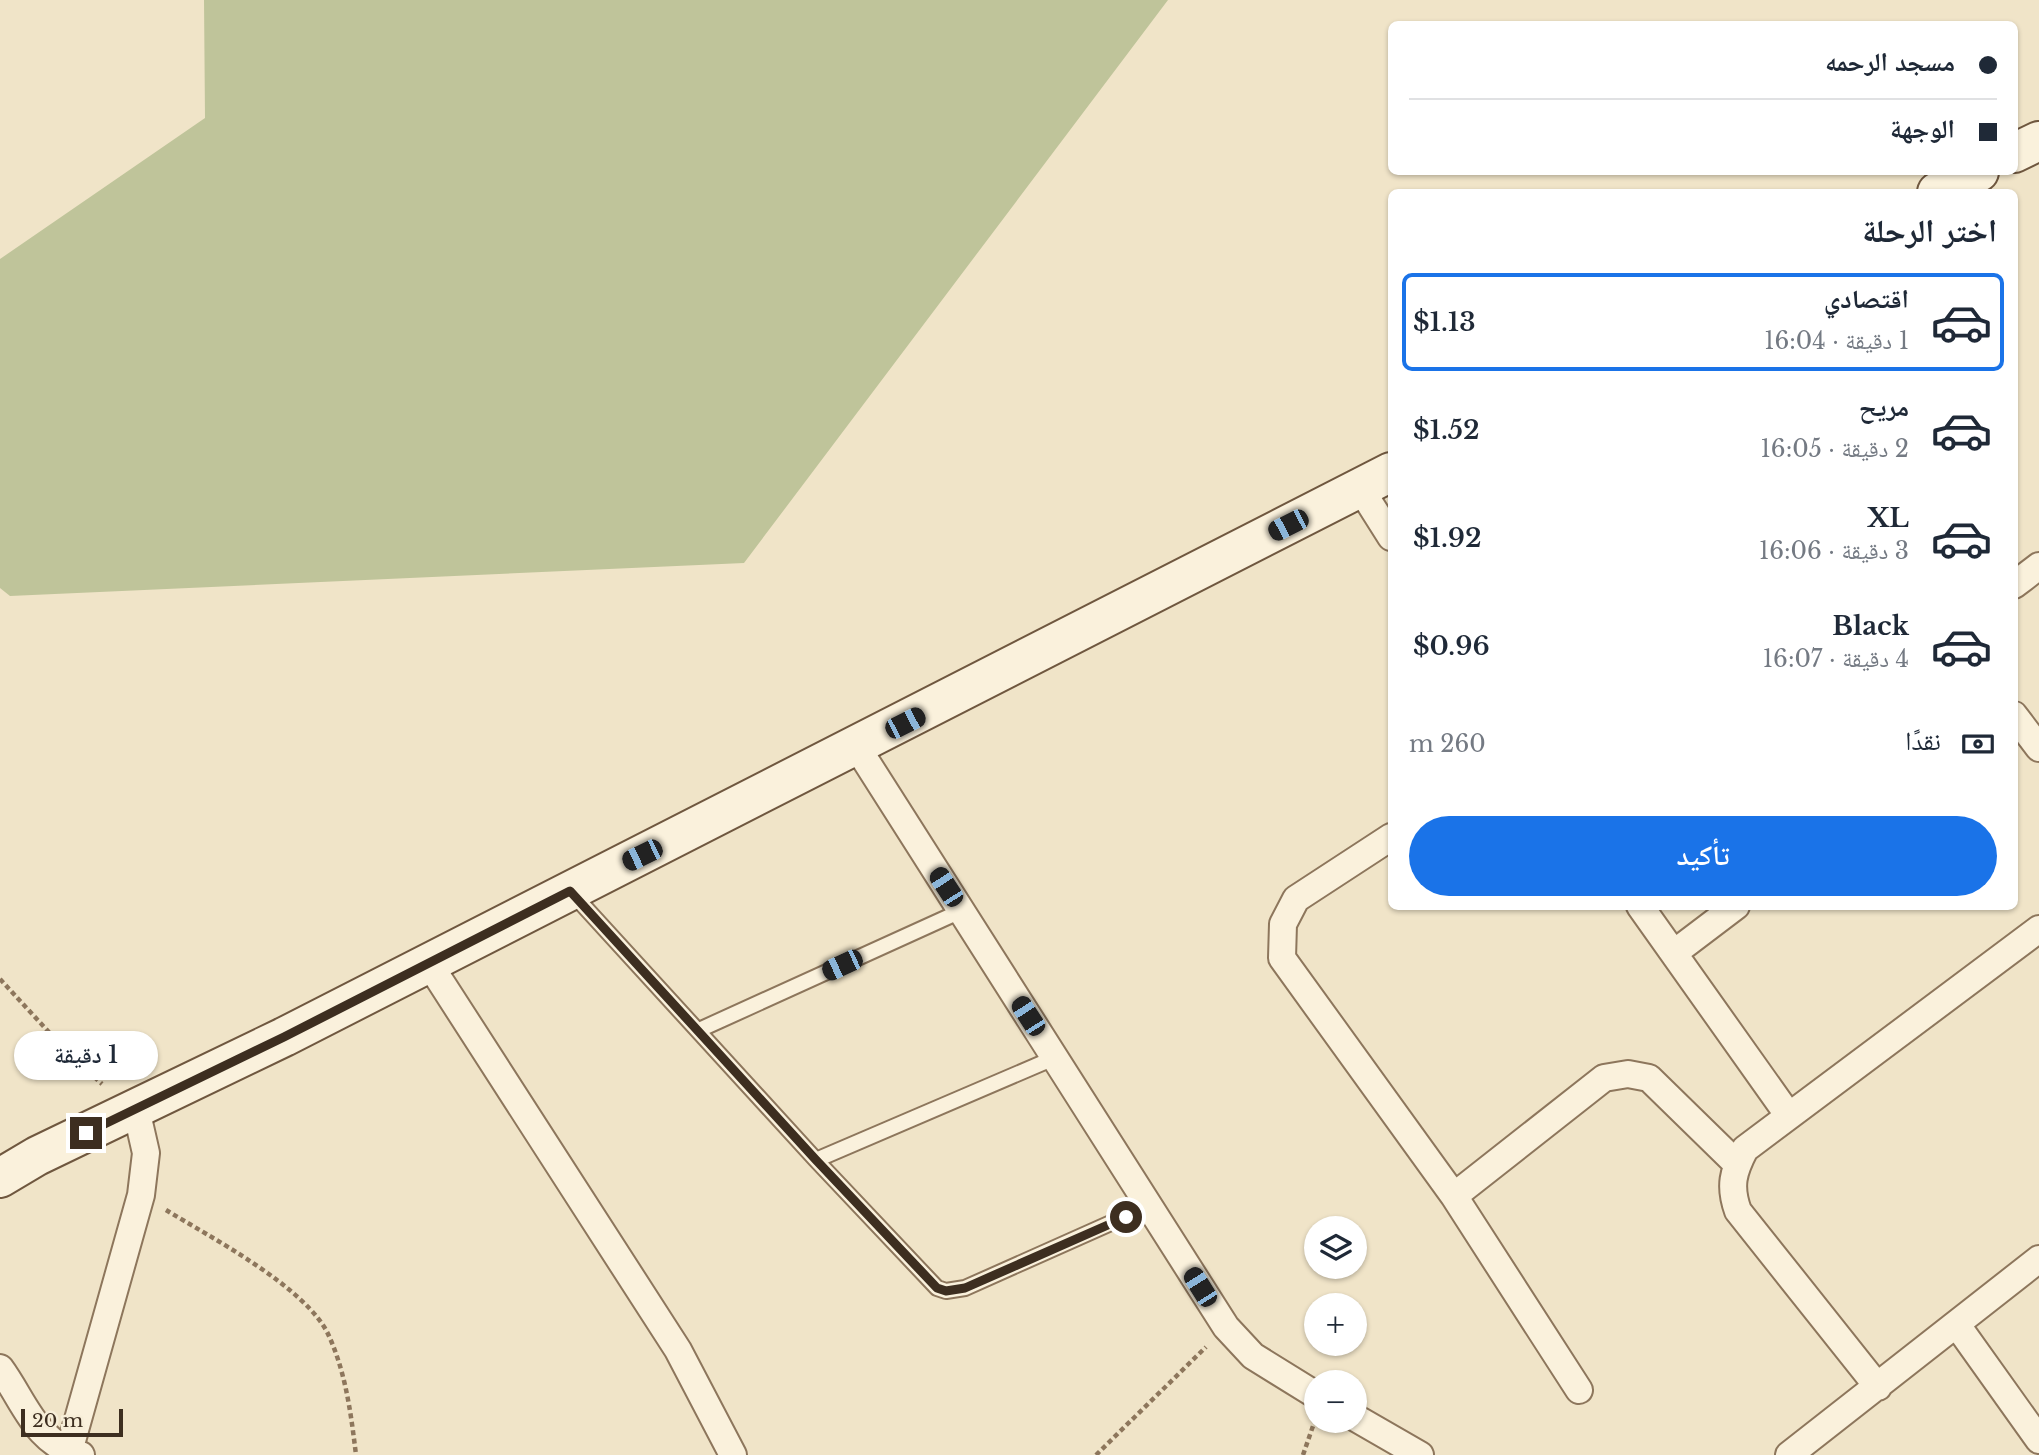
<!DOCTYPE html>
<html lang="ar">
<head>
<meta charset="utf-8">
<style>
	:root { --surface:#fff; --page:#f2f2f3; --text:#1f2937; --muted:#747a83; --line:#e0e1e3; --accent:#1a73e8 }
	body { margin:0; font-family:"Libre Baskerville","Noto Naskh Arabic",serif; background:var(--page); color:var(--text); direction:rtl; height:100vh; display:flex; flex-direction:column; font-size:26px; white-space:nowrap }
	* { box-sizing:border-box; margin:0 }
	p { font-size:23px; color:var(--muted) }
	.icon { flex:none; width:38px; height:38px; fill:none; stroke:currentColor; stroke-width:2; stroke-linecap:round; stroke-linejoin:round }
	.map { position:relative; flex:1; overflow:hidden; direction:ltr }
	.sheet { position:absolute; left:1388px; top:189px; width:630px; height:721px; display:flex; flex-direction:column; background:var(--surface); border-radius:10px; box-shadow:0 2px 5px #0004; direction:rtl }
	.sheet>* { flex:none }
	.guide { position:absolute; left:1388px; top:21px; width:630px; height:154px; border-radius:10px; box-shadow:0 2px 5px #0004; direction:rtl; display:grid; align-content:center; height:154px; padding:0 21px; background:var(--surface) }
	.fabs { position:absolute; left:1304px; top:1216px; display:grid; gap:14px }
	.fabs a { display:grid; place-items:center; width:63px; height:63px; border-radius:50%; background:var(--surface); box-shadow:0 2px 5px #0004; font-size:35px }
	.scale { position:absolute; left:21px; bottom:18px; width:102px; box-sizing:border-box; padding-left:7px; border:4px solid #3d2e20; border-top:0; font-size:19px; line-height:24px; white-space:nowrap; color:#3d2e20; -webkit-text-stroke:5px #f7eed8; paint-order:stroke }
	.end { position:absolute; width:32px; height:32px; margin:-16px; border:9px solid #3d2e20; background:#fff; box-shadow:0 0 0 4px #fff }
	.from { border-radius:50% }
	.bubble { position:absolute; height:49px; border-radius:24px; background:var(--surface); box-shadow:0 2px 5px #0004; font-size:23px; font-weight:600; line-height:49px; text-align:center; direction:rtl }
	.car { position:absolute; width:21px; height:42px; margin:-21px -10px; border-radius:9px; box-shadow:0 0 5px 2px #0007; background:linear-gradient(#222 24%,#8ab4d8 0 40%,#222 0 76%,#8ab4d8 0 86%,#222 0) }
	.guide b { display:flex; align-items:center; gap:24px; height:66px; font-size:26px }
	.guide b+b { border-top:2px solid var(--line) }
	.guide i { width:18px; height:18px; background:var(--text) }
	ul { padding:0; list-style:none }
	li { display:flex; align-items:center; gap:21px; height:98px; margin:0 14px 10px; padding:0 7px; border:4px solid transparent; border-radius:10px }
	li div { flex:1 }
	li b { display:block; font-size:26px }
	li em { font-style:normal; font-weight:600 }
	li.on { border-color:var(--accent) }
	li>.icon { width:63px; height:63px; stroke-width:1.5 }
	h2 { padding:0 21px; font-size:32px; line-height:84px }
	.pay { display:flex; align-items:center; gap:18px; height:77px; padding:0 21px; font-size:26px }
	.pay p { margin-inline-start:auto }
	.button { display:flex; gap:14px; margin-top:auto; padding:14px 21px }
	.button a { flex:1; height:80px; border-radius:42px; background:var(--accent); color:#fff; font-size:28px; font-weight:600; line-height:80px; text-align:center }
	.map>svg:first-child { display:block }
	.cemetery { fill:#bfc49a }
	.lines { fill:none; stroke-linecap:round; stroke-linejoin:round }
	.lane-casing { stroke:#8d765c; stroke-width:18 }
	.street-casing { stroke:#8d765c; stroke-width:30 }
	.secondary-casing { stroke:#6f573f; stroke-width:42 }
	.path { stroke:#8d765c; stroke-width:4.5; stroke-dasharray:5 3.5; stroke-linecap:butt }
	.lane { stroke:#faf1dc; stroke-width:14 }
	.street { stroke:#faf1dc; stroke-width:26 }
	.secondary { stroke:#faf1dc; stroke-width:38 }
	.route { stroke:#3d2e20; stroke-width:9 }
</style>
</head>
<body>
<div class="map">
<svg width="2039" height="1455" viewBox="0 0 2039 1455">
	<rect width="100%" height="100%" fill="#f0e4c8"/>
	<path class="cemetery" d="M 204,0 L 1168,0 L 744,563 L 10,596 L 0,588 L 0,259 L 205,118 Z"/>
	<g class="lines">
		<defs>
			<path id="lane" d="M 571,892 L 816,1160 L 937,1288 L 946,1291 L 965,1288 L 1149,1206
				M 699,1030 L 961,911
				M 816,1160 L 1054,1058"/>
			<path id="street" d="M 1360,488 L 1391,537
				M 2014,585 L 2039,566
				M 2014,715 L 2039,748
				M 857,747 L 1226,1327 L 1253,1356 L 1316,1395
				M 1391,837 L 1296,899 L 1283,924 L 1282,958 L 1454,1196 L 1579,1390
				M 1640,906 L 1789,1116
				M 1674,953 L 1736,906
				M 428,962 L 678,1350 L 733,1455
				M 1454,1196 L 1604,1078 L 1628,1074 L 1649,1078 L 1737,1164
				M 1957,1325 L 2039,1440
				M 0,1368 C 25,1402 35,1443 81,1455
				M 1878,1387 L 1738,1211 C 1729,1186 1733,1172 1745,1149 L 2039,929
				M 1354,1417 L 1420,1455
				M 68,1455 L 141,1195 L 146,1153 L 136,1109
				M 1789,1455 L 2039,1259"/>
			<path id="secondary" d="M 2014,153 L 2039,141
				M 1937,192 L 1979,172
				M 0,1178 L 37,1156 L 284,1037 L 1391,472"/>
		</defs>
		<use href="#lane" class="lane-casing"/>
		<use href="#street" class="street-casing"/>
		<use href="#secondary" class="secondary-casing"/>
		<path class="path" d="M 0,979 L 69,1054 L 102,1084
			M 166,1210 C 210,1237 308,1288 329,1336 C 346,1374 351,1414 356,1455
			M 1096,1455 L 1206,1347
			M 1303,1455 L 1314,1423"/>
		<use href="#lane" class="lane"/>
		<use href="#street" class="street"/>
		<use href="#secondary" class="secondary"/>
	</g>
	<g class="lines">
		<path class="route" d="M 86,1133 L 284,1037 L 570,891 L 816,1160 L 937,1288 L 946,1291 L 965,1288 L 1126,1217"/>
	</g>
</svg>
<div class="fabs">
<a><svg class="icon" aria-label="layers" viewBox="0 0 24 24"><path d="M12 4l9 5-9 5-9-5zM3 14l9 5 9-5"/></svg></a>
<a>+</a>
<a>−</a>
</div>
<div class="scale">20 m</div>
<i class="end from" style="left:1126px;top:1217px"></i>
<i class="end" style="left:86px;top:1133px"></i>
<div class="bubble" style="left:14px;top:1031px;width:144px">1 دقيقة</div>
<i class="car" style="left:1288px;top:525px;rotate:243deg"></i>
<i class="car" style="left:905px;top:723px;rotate:63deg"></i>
<i class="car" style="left:642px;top:855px;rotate:244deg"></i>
<i class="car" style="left:946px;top:887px;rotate:327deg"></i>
<i class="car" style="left:842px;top:965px;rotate:245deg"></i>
<i class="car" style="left:1028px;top:1016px;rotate:327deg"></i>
<i class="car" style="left:1200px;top:1287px;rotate:328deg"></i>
<div class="guide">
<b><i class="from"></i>مسجد الرحمه</b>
<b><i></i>الوجهة</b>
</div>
<section class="sheet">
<h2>اختر الرحلة</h2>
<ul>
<li class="on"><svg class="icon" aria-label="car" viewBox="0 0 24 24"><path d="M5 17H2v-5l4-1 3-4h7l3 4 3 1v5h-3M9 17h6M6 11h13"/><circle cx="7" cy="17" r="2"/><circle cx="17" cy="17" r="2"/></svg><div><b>اقتصادي</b><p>1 دقيقة · 16:04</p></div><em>$1.13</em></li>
<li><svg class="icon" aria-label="car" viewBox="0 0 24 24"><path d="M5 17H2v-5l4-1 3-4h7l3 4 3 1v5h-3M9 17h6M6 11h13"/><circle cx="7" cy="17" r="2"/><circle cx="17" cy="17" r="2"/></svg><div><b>مريح</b><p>2 دقيقة · 16:05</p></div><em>$1.52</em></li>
<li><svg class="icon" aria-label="car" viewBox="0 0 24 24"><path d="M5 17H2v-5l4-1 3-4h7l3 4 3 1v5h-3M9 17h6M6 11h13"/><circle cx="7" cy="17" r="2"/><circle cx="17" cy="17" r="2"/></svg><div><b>XL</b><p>3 دقيقة · 16:06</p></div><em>$1.92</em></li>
<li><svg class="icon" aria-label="car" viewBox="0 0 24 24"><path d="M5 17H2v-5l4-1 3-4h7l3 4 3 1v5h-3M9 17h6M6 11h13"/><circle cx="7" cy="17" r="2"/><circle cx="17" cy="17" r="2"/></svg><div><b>Black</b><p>4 دقيقة · 16:07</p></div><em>$0.96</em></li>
</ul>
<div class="pay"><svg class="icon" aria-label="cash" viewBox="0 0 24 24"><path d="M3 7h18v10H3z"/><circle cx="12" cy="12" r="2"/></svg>نقدًا<p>260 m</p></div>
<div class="button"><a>تأكيد</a></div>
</section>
</div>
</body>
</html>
